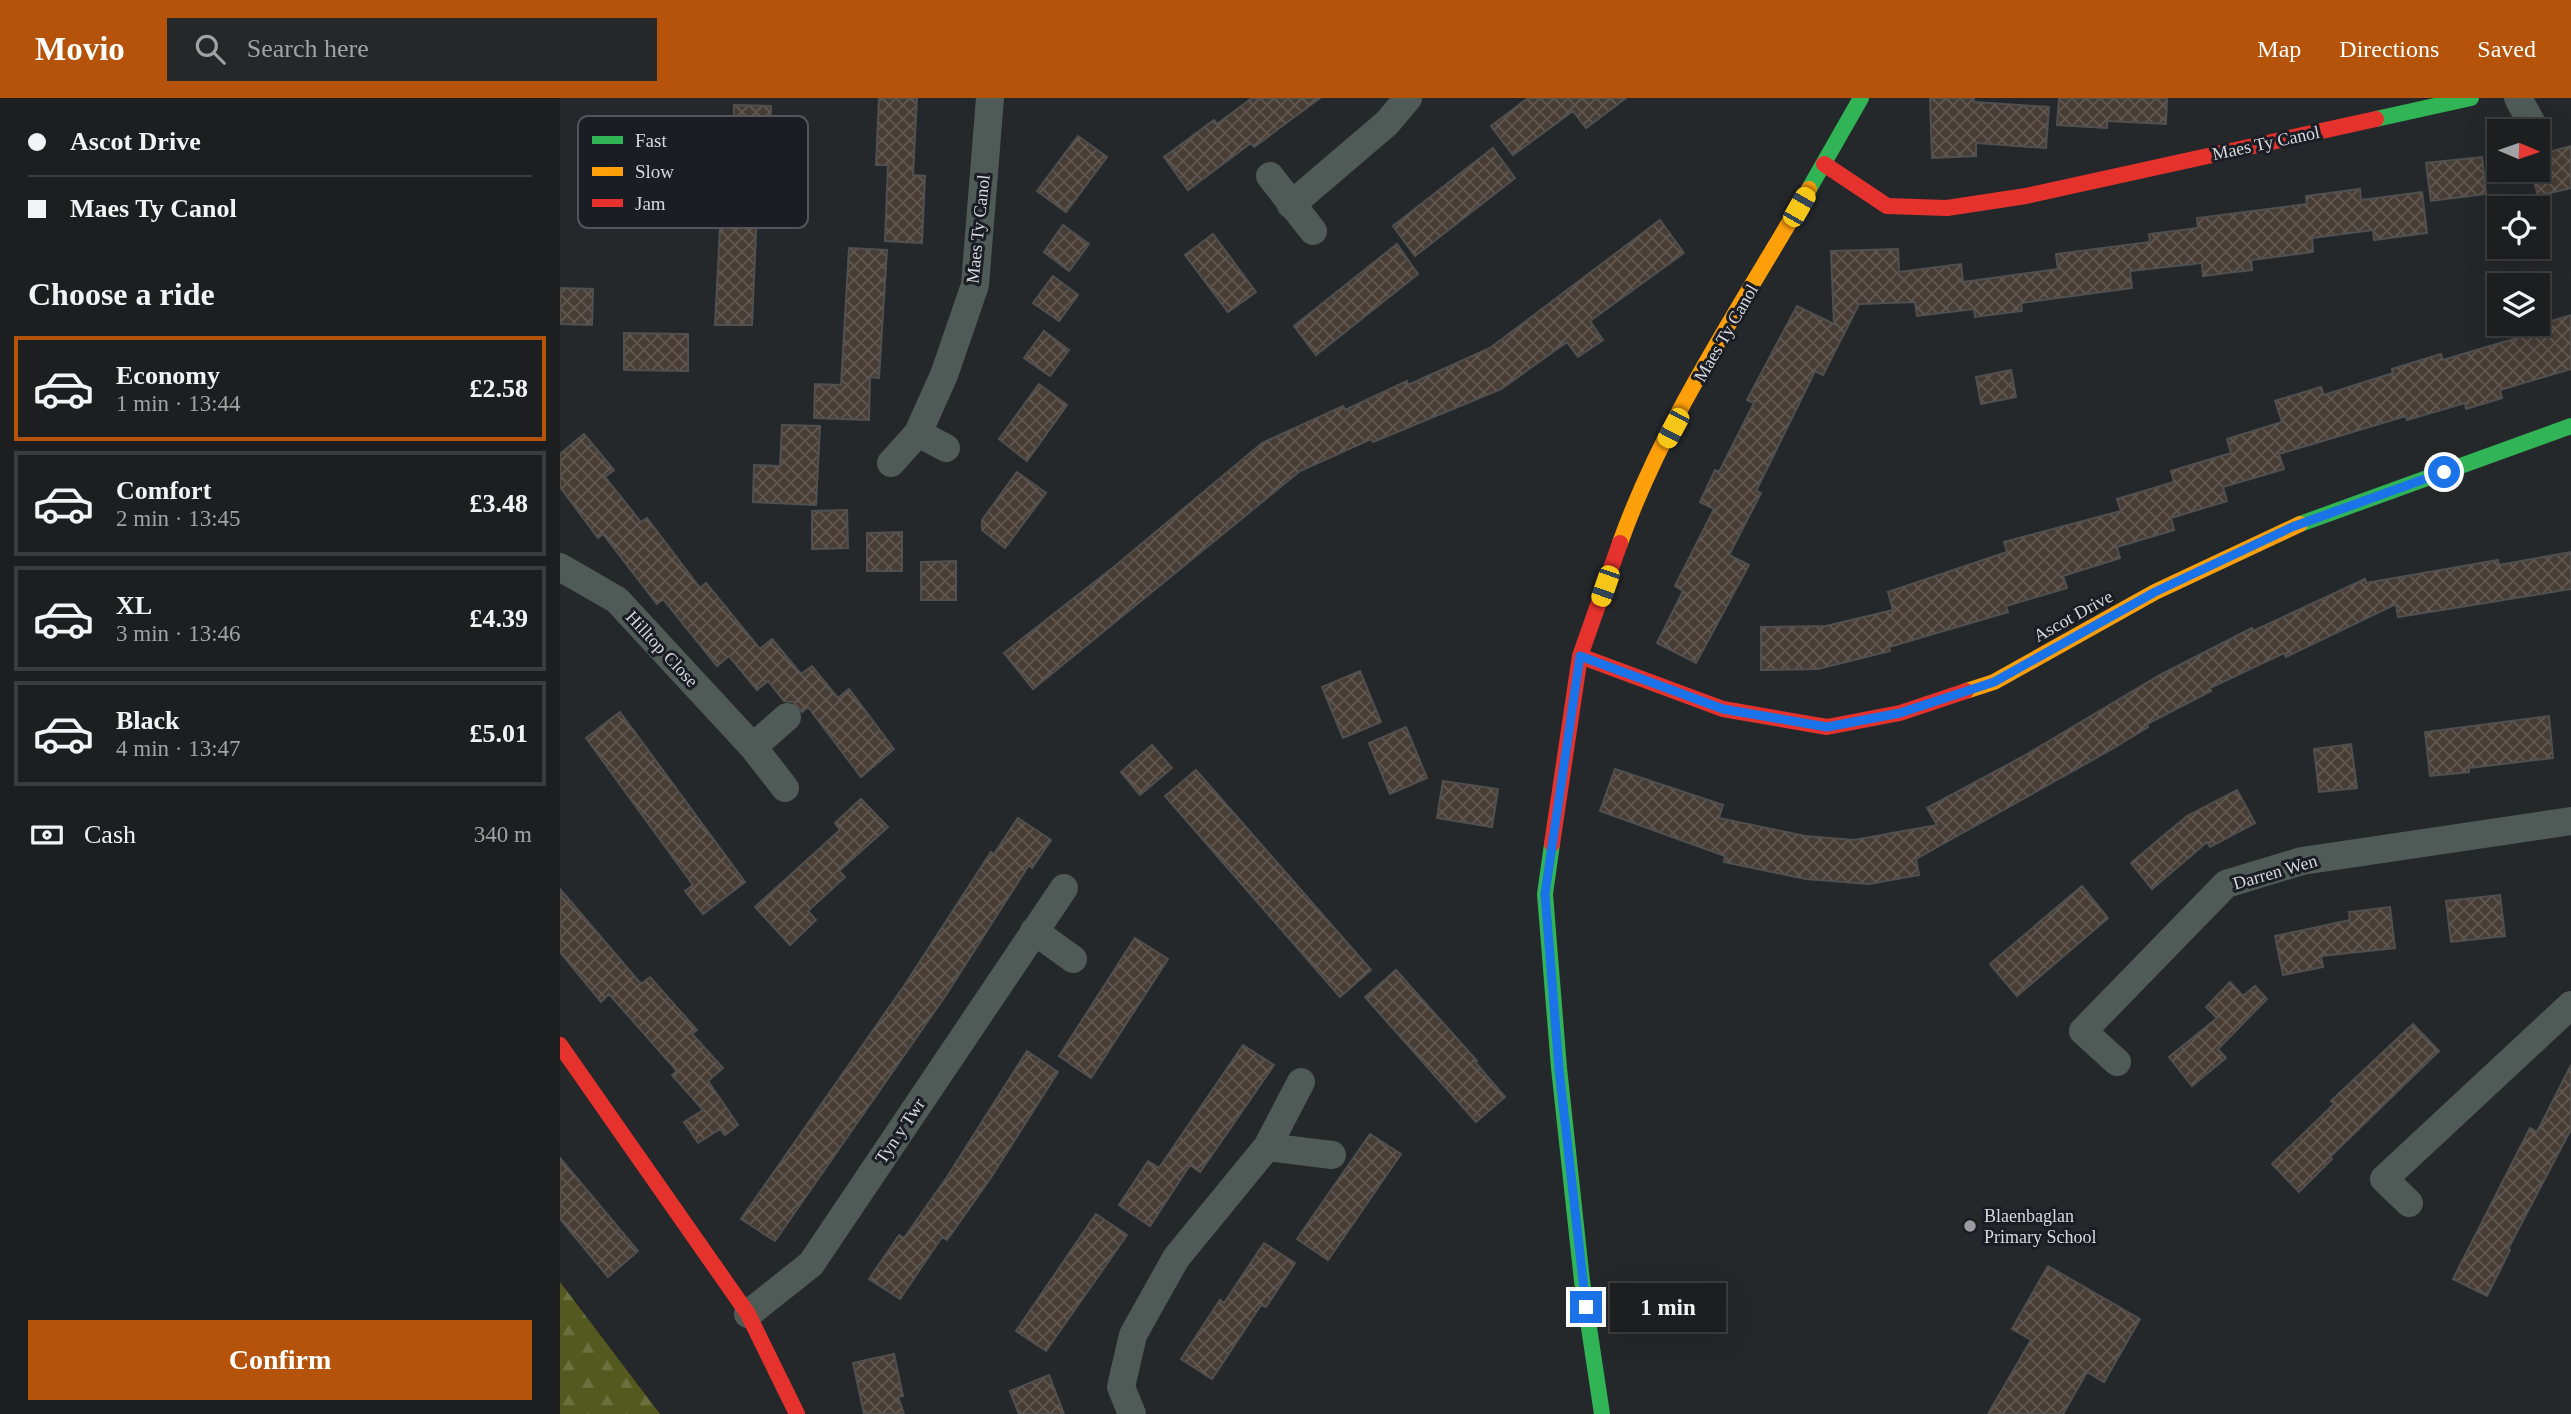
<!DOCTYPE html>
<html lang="en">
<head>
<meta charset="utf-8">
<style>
	:root { --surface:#1c1e20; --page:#252729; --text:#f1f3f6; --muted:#a0a2a5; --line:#3a3c3e; --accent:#b45309 }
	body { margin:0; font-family:"Times New Roman",serif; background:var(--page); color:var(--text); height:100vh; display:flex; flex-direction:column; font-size:26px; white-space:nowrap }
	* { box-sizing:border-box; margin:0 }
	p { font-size:23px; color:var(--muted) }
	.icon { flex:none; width:38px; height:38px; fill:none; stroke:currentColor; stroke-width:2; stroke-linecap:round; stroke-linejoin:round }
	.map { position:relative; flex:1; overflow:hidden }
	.panel { display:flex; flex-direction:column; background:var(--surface); width:560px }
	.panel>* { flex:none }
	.hud { display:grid; align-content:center; height:154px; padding:0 28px; background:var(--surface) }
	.needle { width:46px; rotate:92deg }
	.fabs { position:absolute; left:1927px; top:21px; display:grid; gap:14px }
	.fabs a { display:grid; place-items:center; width:63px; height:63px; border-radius:0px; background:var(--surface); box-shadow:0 7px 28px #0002,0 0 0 2px var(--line); font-size:35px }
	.end { position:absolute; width:32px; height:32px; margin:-16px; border:9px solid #1a73e8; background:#fff; box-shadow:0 0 0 4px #fff }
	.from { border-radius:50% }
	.bubble { position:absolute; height:49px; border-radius:0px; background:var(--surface); box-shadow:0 7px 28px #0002,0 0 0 2px var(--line); font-size:23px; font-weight:600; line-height:49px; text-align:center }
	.car { position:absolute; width:21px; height:42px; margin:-21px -10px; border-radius:9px; box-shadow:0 0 5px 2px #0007; background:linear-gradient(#f5c518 24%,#345 0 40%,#f5c518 0 76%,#345 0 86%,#f5c518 0) }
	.hud b { display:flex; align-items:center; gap:24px; height:66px; font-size:26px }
	.hud b+b { border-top:2px solid var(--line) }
	.hud i { width:18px; height:18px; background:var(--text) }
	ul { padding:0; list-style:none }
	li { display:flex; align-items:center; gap:21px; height:105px; margin:0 14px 10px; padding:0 14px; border:4px solid var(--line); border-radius:0px }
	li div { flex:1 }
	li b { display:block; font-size:26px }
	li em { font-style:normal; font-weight:600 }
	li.selected { border-color:var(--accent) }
	li>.icon { width:63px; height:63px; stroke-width:1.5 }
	h2 { padding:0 28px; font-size:32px; line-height:84px }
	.pay { display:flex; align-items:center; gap:18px; height:77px; padding:0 28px; font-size:26px }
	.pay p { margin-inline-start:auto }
	.button { display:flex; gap:14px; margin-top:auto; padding:14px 28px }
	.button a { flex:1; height:80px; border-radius:0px; background:var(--accent); color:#fff; font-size:28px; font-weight:600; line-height:80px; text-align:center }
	header { display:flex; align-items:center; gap:42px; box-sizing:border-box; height:98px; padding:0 35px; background:var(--accent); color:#fff }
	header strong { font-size:33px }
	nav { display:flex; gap:38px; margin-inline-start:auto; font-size:24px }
	.search { width:490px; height:63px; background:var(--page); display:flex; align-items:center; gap:18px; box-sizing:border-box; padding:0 24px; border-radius:0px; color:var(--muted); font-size:26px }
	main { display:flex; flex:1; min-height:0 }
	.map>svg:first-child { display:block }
	.forest { fill:url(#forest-firs) }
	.building { fill:url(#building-cross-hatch); stroke:#505050; stroke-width:2 }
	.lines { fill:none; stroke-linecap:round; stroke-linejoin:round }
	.street { stroke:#505b57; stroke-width:28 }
	.fast { stroke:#30b455; stroke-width:16 }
	.slow { stroke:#ff9f0a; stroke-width:16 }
	.jam { stroke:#e5322d; stroke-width:16 }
	.route { stroke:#1a73e8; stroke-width:9 }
	.poi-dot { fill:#999b9f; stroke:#1a1d23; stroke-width:2.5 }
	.labels { text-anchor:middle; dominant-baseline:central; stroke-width:6; stroke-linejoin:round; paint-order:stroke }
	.street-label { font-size:18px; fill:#d7d9de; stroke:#1a1d23 }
	.poi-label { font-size:18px; fill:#d7d9de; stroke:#1a1d23; text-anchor:start }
	.key { fill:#1a1d23; stroke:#53555b; stroke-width:2 }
	.key-label { font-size:19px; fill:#d7d9de }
</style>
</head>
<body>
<header>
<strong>Movio</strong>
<div class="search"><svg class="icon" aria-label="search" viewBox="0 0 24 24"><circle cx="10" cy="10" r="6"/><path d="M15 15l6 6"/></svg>Search here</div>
<nav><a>Map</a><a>Directions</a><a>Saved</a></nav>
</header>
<main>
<section class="panel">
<div class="hud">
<b><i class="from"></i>Ascot Drive</b>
<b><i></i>Maes Ty Canol</b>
</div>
<h2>Choose a ride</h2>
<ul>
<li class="selected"><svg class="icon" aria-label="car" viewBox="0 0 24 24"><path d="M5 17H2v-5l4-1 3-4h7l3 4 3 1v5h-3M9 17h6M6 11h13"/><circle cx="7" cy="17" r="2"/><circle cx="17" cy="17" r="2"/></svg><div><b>Economy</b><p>1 min · 13:44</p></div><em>£2.58</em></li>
<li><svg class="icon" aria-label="car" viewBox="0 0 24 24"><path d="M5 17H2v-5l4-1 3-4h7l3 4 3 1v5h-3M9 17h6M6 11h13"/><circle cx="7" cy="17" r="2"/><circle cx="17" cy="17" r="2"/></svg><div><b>Comfort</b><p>2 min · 13:45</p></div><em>£3.48</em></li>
<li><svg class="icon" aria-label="car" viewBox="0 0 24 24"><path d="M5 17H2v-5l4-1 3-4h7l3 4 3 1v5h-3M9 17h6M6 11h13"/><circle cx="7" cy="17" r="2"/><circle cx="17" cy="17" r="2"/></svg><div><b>XL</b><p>3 min · 13:46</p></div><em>£4.39</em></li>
<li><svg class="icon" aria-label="car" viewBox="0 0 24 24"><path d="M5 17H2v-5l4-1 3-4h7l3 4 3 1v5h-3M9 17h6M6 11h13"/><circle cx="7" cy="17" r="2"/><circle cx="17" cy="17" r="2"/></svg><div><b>Black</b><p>4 min · 13:47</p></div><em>£5.01</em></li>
</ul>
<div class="pay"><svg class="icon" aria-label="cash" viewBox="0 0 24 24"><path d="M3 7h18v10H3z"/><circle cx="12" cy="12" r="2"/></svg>Cash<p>340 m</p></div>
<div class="button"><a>Confirm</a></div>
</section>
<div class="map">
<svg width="2011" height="1316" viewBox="0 0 2011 1316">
	<defs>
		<pattern id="forest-firs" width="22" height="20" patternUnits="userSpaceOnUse" patternTransform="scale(1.75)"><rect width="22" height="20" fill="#54591f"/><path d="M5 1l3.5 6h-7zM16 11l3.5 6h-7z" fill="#6c703f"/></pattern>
		<pattern id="building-cross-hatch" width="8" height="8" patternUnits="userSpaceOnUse" patternTransform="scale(1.75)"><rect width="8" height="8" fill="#483d35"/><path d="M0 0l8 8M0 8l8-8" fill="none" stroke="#625852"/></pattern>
	</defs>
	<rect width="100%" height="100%" fill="#25282b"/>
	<path class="forest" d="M 0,1184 L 100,1316 L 0,1316 Z"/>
	<path class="building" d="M 319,0 L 357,0 L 353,77 L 365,78 L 362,145 L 325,143 L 328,67 L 316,67 Z
		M 692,0 L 760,0 L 694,49 L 691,45 L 628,92 L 604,59 L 654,22 L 657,26 Z
		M 968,0 L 1066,0 L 1026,30 L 1013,13 L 953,57 L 931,28 Z
		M 1370,0 L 1414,0 L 1414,4 L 1489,9 L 1486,50 L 1416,45 L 1416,58 L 1372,60 Z
		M 1499,0 L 1607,0 L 1606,26 L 1547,23 L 1547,30 L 1497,27 Z
		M 174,7 L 211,8 L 210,53 L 219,53 L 219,89 L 198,89 L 192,227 L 155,227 L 164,53 L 173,53 Z
		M 518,38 L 547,59 L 506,114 L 477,93 Z
		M 2011,48 L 2011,90 L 1978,98 L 1971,72 L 1978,72 L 1978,57 Z
		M 933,50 L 955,80 L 855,158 L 833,128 Z
		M 1922,59 L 1926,96 L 1871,103 L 1866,65 Z
		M 1800,91 L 1801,102 L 1862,94 L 1867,135 L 1814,142 L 1813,132 L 1752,140 L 1753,154 L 1691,162 L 1692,172 L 1666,175 L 1643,178 L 1642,165 L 1570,173 L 1572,190 L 1461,205 L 1462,213 L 1415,219 L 1414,211 L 1357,218 L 1355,204 L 1299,206 L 1263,277 L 1255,273 L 1196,393 L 1201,395 L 1169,457 L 1189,467 L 1136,565 L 1097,545 L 1123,493 L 1115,488 L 1154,411 L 1140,404 L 1155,372 L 1159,374 L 1194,305 L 1187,302 L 1237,208 L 1274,226 L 1271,153 L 1338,151 L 1339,174 L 1401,166 L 1403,184 L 1498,171 L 1496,156 L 1590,144 L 1589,136 L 1638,130 L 1637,120 L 1747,106 L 1746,98 Z
		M 1100,122 L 1124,155 L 1030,223 L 1043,242 L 1018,259 L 1007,244 L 941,291 L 813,344 L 811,341 L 740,373 L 473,591 L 444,555 L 555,468 L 702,345 L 783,308 L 785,312 L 847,283 L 848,287 L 930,250 Z
		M 503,127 L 529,146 L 509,173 L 484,154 Z
		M 653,136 L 696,194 L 668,214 L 625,157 Z
		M 837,146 L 858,176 L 756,257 L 734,228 Z
		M 289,150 L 327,152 L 319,280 L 310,279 L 309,322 L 254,320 L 255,286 L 281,287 Z
		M 493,178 L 518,197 L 499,223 L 473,205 Z
		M 0,190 L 33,191 L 32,227 L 0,226 Z
		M 2011,217 L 2011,271 L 1940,292 L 1942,300 L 1906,311 L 1905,305 L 1847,322 L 1846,318 L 1719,356 L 1724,371 L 1663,389 L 1667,403 L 1611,420 L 1614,432 L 1557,449 L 1560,460 L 1503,478 L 1507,490 L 1446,508 L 1448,514 L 1329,549 L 1330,553 L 1258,571 L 1201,572 L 1201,529 L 1266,528 L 1333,512 L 1328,494 L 1447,454 L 1444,444 L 1561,413 L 1557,401 L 1614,384 L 1611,373 L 1671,355 L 1667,341 L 1722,324 L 1715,303 L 1761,289 L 1764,297 L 1833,275 L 1832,271 L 1881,256 L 1883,262 L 1967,237 L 1965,231 Z
		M 484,233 L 509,252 L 490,278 L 464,260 Z
		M 64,235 L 128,236 L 128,273 L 64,272 Z
		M 1451,272 L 1456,299 L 1421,306 L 1416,279 Z
		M 479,286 L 507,307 L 467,363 L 439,341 Z
		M 222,327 L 260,328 L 256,407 L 193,404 L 194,367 L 220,368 Z
		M 24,336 L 54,372 L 45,379 L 81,424 L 87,420 L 140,490 L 146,485 L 200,551 L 212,541 L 241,576 L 252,568 L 278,600 L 289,591 L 334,651 L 301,679 L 248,609 L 242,614 L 233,604 L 224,603 L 208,583 L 197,592 L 169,558 L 157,568 L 103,501 L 97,506 L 43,436 L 38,440 L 0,389 L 0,356 Z
		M 457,374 L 486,395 L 445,450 L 422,432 L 422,422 Z
		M 287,412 L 288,450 L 252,451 L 252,413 Z
		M 342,434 L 342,473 L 307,473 L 307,435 Z
		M 2011,454 L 2011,491 L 1838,519 L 1836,506 L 1726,559 L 1724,555 L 1650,590 L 1651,593 L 1587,626 L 1588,629 L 1552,651 L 1356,761 L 1359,777 L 1309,786 L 1246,781 L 1164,764 L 1165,758 L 1040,713 L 1055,671 L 1163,707 L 1159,720 L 1245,738 L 1294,742 L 1377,727 L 1367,710 L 1462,659 L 1600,577 L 1692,530 L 1693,533 L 1805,481 L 1806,485 L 1938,462 L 1939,467 Z
		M 396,463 L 396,502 L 361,502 L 361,464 Z
		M 800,573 L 821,624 L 783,640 L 762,589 Z
		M 60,614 L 185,784 L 143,816 L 125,793 L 133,787 L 26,640 Z
		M 1989,618 L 1993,660 L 1909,670 L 1909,674 L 1870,678 L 1865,634 Z
		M 846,629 L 867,680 L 830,696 L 809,645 Z
		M 1791,646 L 1797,690 L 1759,694 L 1754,651 Z
		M 592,647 L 612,670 L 580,697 L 561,674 Z
		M 636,672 L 811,872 L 780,899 L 605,698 Z
		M 883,683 L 938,691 L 932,729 L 877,720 Z
		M 1677,692 L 1695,725 L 1650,749 L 1647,744 L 1592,791 L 1571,765 L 1627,718 Z
		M 301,701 L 328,729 L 279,773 L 285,779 L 248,813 L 256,822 L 230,847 L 195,809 L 280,732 L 275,725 Z
		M 458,720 L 491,742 L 472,770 L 469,767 L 386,897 L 215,1143 L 181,1121 L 344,888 L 431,754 L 434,756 Z
		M 1522,788 L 1548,820 L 1457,898 L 1430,866 Z
		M 0,791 L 81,886 L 90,879 L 137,932 L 132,936 L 163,970 L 148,983 L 178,1027 L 165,1037 L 160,1031 L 138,1045 L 124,1024 L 143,1012 L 112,977 L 117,973 L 49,896 L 41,904 L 0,854 Z
		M 1940,797 L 1945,838 L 1891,844 L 1886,803 Z
		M 1830,809 L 1835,850 L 1761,858 L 1763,869 L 1723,877 L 1715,838 L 1790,822 L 1789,814 Z
		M 575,840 L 608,861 L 531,980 L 499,958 Z
		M 836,872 L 917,963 L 915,964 L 945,999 L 916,1024 L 805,899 Z
		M 1670,884 L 1683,898 L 1695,888 L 1707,901 L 1658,951 L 1666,960 L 1632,988 L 1609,959 L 1657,920 L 1646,909 Z
		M 1853,926 L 1879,953 L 1770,1059 L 1772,1061 L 1739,1094 L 1712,1066 L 1774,1006 L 1771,1003 Z
		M 683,947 L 714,967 L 640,1074 L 630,1067 L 590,1128 L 559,1107 L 588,1063 L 599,1070 Z
		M 467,953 L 498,974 L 430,1081 L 387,1142 L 382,1139 L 340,1201 L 309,1181 L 339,1137 L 344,1140 L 387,1079 Z
		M 2011,967 L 2011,1031 L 1948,1151 L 1950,1152 L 1927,1198 L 1893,1181 L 1970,1030 L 1977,1034 Z
		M 810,1036 L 841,1056 L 768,1162 L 737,1141 Z
		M 0,1060 L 78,1153 L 48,1179 L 0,1121 Z
		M 536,1116 L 567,1137 L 486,1253 L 456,1233 Z
		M 704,1145 L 735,1165 L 706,1209 L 701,1207 L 652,1281 L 621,1261 L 660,1202 L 664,1205 Z
		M 1488,1168 L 1580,1221 L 1544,1284 L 1527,1274 L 1503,1316 L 1428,1316 L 1471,1242 L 1452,1231 Z
		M 334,1256 L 343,1298 L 338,1299 L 344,1316 L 304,1316 L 293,1265 Z
		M 489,1277 L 504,1316 L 459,1316 L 450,1293 Z"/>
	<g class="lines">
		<path class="street" d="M 1958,0 L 1976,33
			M 710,78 L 753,133
			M 731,107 L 827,25 L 848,0
			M 358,335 L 384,277 L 415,187 L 430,0
			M 331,365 L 358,335 L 386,350
			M 0,469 L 57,502 L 193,649 L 225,690
			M 193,649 L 227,619
			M 474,833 L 513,861
			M 1557,964 L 1523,933 L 1666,786 L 1742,763 L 2011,723
			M 707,1049 L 772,1057
			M 1849,1105 L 1824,1081 L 2011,907
			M 188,1216 L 251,1166 L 504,790
			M 572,1316 L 561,1289 L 573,1237 L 616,1160 L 707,1049 L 741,984"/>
		<path class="fast" d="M 1816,21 L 1911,0
			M 1249,91 L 1301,0
			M 1740,426 L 2011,328
			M 992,746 L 985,796 L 999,970 L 1022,1183 L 1042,1316"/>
		<path class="slow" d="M 1060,445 C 1104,321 1183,205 1249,91
			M 1406,593 L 1434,584 L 1595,494 L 1740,426"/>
		<path class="jam" d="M 1264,66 L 1327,108 L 1387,110 L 1466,98 L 1816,21
			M 1020,558 L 1163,611 L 1267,629 L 1340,615 L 1406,593
			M 992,746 L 1020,558 L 1060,445
			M 0,947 L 188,1216 L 237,1316"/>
	</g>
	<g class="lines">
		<path class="route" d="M 1026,1209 L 999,971 L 985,796 L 1020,558 L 1163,611 L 1267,629 L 1340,615 L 1434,584 L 1595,494 L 1732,429 L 1884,374"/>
	</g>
	<circle class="poi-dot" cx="1410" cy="1128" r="7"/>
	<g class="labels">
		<g class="street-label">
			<text transform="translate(1706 45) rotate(-12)">Maes Ty Canol</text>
			<text transform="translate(418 131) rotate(-84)">Maes Ty Canol</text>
			<text transform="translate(1166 235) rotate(-60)">Maes Ty Canol</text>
			<text transform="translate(1513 518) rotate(-29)">Ascot Drive</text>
			<text transform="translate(102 551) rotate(47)">Hilltop Close</text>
			<text transform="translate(1715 774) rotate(-16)">Darren Wen</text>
			<text transform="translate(340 1033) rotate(-56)">Tyn y Twr</text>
		</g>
		<g class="poi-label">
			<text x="1424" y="1118">Blaenbaglan<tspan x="1424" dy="21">Primary School</tspan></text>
		</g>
	</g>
	<rect x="18" y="18" width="230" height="112" rx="10" class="key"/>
	<rect x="32" y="38" width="31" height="8" fill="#30b455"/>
	<rect x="32" y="69" width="31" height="9" fill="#ff9f0a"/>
	<rect x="32" y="101" width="31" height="8" fill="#e5322d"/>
	<g class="key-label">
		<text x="75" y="49">Fast</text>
		<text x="75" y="80">Slow</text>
		<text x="75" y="112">Jam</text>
	</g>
</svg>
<div class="fabs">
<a><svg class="needle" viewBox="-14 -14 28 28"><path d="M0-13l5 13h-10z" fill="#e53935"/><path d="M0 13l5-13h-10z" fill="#a0a2a5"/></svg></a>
<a><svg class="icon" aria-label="locate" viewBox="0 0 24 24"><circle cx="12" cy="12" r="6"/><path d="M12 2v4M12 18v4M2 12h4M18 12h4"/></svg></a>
<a><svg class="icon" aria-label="layers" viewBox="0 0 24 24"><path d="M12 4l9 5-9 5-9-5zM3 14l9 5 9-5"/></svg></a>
</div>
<i class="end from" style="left:1884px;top:374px"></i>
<i class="end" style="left:1026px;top:1209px"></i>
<div class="bubble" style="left:1050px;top:1185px;width:116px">1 min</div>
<i class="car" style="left:1239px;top:109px;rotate:30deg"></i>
<i class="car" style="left:1113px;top:330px;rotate:208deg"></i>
<i class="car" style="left:1045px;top:488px;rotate:199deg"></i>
</div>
</main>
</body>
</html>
